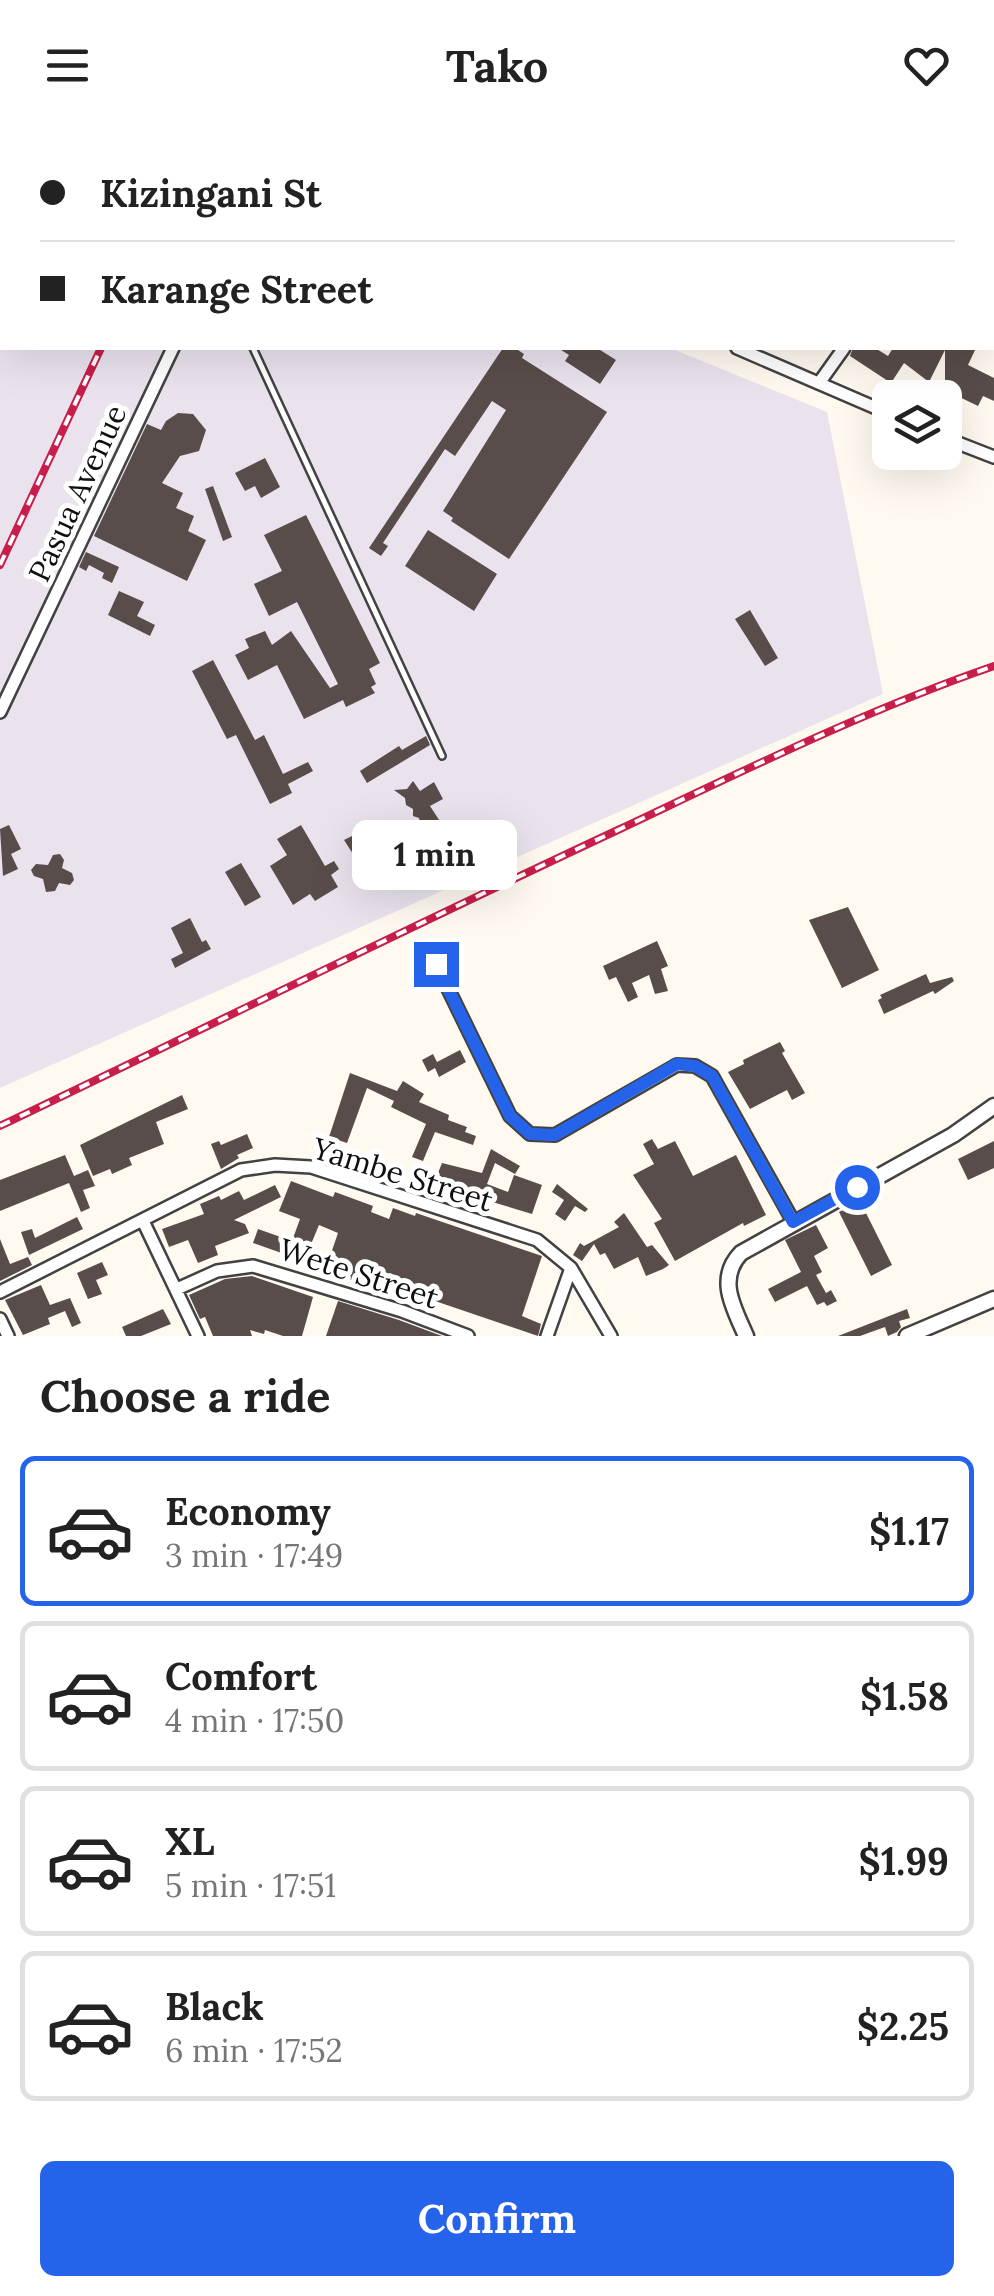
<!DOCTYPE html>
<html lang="en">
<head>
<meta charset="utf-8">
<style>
	:root { --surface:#fff; --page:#f2f2f2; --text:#222; --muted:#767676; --line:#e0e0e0; --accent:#2563eb }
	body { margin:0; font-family:Lora,serif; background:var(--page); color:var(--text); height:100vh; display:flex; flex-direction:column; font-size:38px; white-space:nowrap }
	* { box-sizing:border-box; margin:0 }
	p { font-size:32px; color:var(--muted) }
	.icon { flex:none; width:55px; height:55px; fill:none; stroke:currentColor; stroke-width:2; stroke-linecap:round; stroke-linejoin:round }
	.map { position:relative; height:1206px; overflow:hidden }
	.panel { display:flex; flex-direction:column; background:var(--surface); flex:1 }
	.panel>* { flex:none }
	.hud { position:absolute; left:0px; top:0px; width:995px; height:220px; box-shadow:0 10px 40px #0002; display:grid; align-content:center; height:220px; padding:0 40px; background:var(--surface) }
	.controls { position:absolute; left:872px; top:250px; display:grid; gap:20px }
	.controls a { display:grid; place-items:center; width:90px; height:90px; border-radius:15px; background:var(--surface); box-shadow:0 10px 40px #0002; font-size:50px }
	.end { position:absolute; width:45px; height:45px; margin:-22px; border:12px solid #2563eb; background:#fff; box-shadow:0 0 0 5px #fff }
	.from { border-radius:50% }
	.bubble { position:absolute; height:70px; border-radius:15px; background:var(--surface); box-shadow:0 10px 40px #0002; font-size:32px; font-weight:800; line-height:70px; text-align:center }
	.hud b { display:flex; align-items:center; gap:35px; height:95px; font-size:38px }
	.hud b+b { border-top:2px solid var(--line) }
	.hud i { width:25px; height:25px; background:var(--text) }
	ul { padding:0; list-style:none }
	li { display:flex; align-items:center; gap:30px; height:150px; margin:0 20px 15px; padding:0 20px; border:5px solid var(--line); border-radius:15px }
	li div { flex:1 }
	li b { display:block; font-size:38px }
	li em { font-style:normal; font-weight:800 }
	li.on { border-color:var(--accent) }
	li>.icon { width:90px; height:90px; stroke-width:1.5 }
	h2 { padding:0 40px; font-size:45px; line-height:120px }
	.cta { display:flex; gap:20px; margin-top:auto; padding:20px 40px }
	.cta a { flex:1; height:115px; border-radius:15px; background:var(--accent); color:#fff; font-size:40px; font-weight:800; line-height:115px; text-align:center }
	header { display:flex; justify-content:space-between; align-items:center; height:130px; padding:0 40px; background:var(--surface); font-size:45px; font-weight:800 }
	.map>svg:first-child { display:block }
	.industrial { fill:#eae3ee }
	.building { fill:#584d4a }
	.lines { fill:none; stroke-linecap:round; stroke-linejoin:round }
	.service-casing { stroke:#424242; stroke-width:10 }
	.minor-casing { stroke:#424242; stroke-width:16 }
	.tertiary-casing { stroke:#424242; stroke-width:19 }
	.service { stroke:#fff; stroke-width:5 }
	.minor { stroke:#fff; stroke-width:11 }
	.tertiary { stroke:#fff; stroke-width:14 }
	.rail-casing { stroke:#c71e4b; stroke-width:8 }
	.rail { stroke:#fff; stroke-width:4; stroke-dasharray:11; stroke-linecap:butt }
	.route { stroke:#2563eb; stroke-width:12 }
	.labels { text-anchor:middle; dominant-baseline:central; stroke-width:10; stroke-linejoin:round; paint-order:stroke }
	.street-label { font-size:30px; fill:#0f0f0f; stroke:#fff }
</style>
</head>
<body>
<header><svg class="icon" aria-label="menu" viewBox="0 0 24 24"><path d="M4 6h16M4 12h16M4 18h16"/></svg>Tako<svg class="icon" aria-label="heart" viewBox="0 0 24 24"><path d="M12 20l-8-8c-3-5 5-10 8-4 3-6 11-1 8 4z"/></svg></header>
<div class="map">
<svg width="994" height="1206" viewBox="0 0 994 1206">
	<rect width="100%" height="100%" fill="#fff9f0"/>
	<path class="industrial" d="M 0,50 L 2,218 L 670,218 L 827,282 L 883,564 L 0,958 Z"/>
	<path class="building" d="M 503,218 L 515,218 L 524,224 L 522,228 L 607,282 L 509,429 L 451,391 L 453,388 L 443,381 L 506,280 L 492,271 L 455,326 L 445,319 L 383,413 L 388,416 L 381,426 L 369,418 Z
		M 558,218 L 597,218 L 616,230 L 600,254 L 565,231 L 569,225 Z
		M 853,218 L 875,218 L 888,226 L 893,218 L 976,218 L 968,235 L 994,248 L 994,271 L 983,266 L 978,276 L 945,260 L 945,220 L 929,252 L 904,233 L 891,253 L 850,226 Z
		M 178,283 L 193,284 L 206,300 L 199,321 L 180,326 L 162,353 L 183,363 L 176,378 L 194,386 L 188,401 L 206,410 L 187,451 L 94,406 L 147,294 L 161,300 L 166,291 Z
		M 265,328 L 280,357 L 261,368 L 255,356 L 245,361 L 235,343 Z
		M 213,356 L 232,407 L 223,411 L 205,359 Z
		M 306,385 L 380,533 L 369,539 L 376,554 L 371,557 L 375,563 L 346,577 L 343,570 L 304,589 L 277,535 L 248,550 L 235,525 L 249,518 L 245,509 L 265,501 L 272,515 L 291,501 L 330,558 L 338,554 L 297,472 L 269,486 L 254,454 L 282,441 L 264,405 Z
		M 428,400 L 497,444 L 474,481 L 405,436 Z
		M 86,422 L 119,437 L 112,453 L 102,448 L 104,443 L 89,435 L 86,441 L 79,437 Z
		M 119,461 L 144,472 L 137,486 L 155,495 L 150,506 L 108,485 Z
		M 750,480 L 778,528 L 765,536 L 735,489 Z
		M 213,530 L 255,610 L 264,605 L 283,644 L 308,632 L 313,641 L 288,654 L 292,663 L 270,674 L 236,605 L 227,609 L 192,541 Z
		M 426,606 L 430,615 L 367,653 L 360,641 L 399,616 L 402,620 Z
		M 413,651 L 420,661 L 434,652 L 443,669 L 430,676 L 445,699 L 435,706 L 427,707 L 426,699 L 421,697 L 419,688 L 413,686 L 413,679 L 406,675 L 405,668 L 394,660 L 407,659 Z
		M 384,690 L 394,709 L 373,721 L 380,731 L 364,741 L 344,710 Z
		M 9,695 L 21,719 L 11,724 L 18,739 L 3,746 L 0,699 Z
		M 301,695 L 325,736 L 334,731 L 339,739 L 331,745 L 338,757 L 315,771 L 310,764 L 293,775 L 270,736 L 287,725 L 277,709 Z
		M 60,724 L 64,730 L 62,738 L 72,743 L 74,750 L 70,755 L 59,753 L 55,761 L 46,762 L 43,749 L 34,746 L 31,740 L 36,734 L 48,735 L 53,725 Z
		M 241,733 L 261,767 L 245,776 L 225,742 Z
		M 848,777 L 879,840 L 842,858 L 809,790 Z
		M 190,788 L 202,812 L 206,810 L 211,819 L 175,838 L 171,829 L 183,823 L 171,798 Z
		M 657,811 L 668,836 L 661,839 L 668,861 L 655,864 L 649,845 L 632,853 L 638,867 L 628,872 L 616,847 L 609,850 L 603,836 Z
		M 926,844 L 930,853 L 952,847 L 954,851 L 935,864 L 933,861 L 884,884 L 878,870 L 882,868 L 880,865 Z
		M 780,912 L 785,921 L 782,923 L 805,963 L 792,970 L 787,960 L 750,979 L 728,942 L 744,934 L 743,930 Z
		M 460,920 L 466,932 L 439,947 L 435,938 L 428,942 L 422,930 L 433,924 L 437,932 Z
		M 350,943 L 397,961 L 403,951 L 424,964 L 419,972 L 449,985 L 448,990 L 467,997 L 465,1002 L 476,1006 L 473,1015 L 435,1002 L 423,1031 L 412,1027 L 426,994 L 391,977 L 394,971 L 367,958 L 347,1013 L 329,1007 Z
		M 182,965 L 188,979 L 156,992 L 164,1014 L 129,1028 L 132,1035 L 112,1044 L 110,1039 L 93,1046 L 80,1015 Z
		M 247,1004 L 253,1018 L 237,1025 L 239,1028 L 221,1039 L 211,1014 L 219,1011 L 221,1015 Z
		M 652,1009 L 658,1019 L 675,1011 L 693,1046 L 736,1025 L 766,1085 L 744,1096 L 743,1093 L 675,1131 L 654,1093 L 662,1089 L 633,1045 L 654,1034 L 643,1014 Z
		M 994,1011 L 994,1038 L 968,1050 L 958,1029 Z
		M 491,1019 L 520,1036 L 515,1044 L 495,1033 L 487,1054 L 508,1062 L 514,1045 L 542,1055 L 532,1084 L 469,1065 L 471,1060 L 436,1048 L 442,1033 L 482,1043 Z
		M 65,1025 L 74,1046 L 88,1040 L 95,1056 L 83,1060 L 90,1078 L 81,1082 L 69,1053 L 0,1081 L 0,1050 Z
		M 291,1051 L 333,1067 L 335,1062 L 373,1076 L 371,1082 L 389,1089 L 393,1078 L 415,1086 L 416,1083 L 542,1126 L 522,1186 L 541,1194 L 538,1206 L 388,1155 L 372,1151 L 370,1156 L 325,1141 L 338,1103 L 319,1095 L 304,1131 L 253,1113 L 258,1099 L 292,1111 L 300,1089 L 279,1081 Z
		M 557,1054 L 588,1079 L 585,1082 L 575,1076 L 565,1091 L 555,1084 L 564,1070 L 552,1062 Z
		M 275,1055 L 281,1067 L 234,1090 L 245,1094 L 249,1103 L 215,1116 L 218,1125 L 198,1133 L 188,1110 L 169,1117 L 162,1099 L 204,1084 L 200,1074 L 219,1066 L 221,1070 L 239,1061 L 244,1070 Z
		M 860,1071 L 892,1135 L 871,1146 L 839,1082 Z
		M 624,1083 L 647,1117 L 652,1115 L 669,1135 L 663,1139 L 646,1146 L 638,1127 L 614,1139 L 605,1123 L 600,1125 L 594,1114 L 582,1131 L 573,1125 L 580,1113 L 584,1116 L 619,1097 L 614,1092 Z
		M 77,1087 L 83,1099 L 29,1125 L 21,1102 L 32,1099 L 35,1108 Z
		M 816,1095 L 828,1118 L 814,1126 L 822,1142 L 816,1145 L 826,1163 L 831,1160 L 837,1171 L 827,1176 L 824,1172 L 817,1175 L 807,1156 L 775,1172 L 768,1159 L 801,1142 L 785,1110 Z
		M 0,1109 L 10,1134 L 28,1127 L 32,1135 L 0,1151 Z
		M 102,1132 L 108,1145 L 96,1150 L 102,1164 L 88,1169 L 77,1143 Z
		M 252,1146 L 313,1167 L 302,1206 L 283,1206 L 265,1200 L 264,1204 L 250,1200 L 252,1206 L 213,1206 L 205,1187 L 200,1189 L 189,1165 L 225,1149 Z
		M 41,1155 L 50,1175 L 70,1168 L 81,1193 L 72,1197 L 65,1181 L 48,1188 L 50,1194 L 23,1205 L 5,1170 Z
		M 338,1171 L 399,1190 L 442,1206 L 326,1206 Z
		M 163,1179 L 171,1194 L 141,1206 L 126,1206 L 122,1197 Z
		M 907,1179 L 910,1188 L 899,1191 L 901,1197 L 897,1202 L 888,1206 L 885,1197 L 860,1206 L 838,1206 Z"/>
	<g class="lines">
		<defs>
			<path id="service" d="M 253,218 L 442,626"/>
			<path id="minor" d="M 824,0 L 827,2
				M 934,0 L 935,2
				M 21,2 L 22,0
				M 63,2 L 65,0
				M 176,2 L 177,0
				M 276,2 L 277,0
				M 476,2 L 478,0
				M 619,2 L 621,0
				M 751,2 L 753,0
				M 0,87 L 2,80
				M 992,204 L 994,205
				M 737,218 L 890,284
				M 819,253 L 844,218
				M 945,308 L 994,327
				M 0,582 L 173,218
				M 436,834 L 510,986 L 530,1004 L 555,1005 L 677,935 L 695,936 L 712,946 L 793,1091
				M 143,1091 L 198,1206
				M 177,1159 L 217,1141 L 253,1136 L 402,1181 L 468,1206
				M 0,1162 L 241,1040 L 275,1035 L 311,1037 L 537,1110 L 571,1138 L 611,1206
				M 0,1189 L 8,1206
				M 547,1206 L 571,1138"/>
			<path id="tertiary" d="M 746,1206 C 734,1178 716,1149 741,1123 L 953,1005 L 994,976
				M 907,1206 L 994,1169"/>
		</defs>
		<use href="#service" class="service-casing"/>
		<use href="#minor" class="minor-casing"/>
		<use href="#tertiary" class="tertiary-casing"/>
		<use href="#service" class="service"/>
		<use href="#minor" class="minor"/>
		<use href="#tertiary" class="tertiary"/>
		<defs>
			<path id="rail" d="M 201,2 L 202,0
				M 0,435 L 101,218
				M 0,996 C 207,897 412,796 620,699 C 743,641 866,580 994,536"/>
		</defs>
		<use href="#rail" class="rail-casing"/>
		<use href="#rail" class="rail"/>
	</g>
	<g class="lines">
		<path class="route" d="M 436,834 L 510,986 L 530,1004 L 555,1005 L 677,934 L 695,936 L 712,946 L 793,1092 L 857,1057"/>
	</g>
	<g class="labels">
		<g class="street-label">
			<text transform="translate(77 363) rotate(-65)">Pasua Avenue</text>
			<text transform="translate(403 1044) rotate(17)">Yambe Street</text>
			<text transform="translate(359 1143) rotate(18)">Wete Street</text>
		</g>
	</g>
</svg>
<div class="controls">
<a><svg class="icon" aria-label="layers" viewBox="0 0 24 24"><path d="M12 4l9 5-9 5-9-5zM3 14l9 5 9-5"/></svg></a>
</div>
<i class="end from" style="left:857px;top:1057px"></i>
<i class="end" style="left:436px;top:834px"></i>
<div class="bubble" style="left:352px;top:690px;width:165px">1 min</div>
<div class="hud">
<b><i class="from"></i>Kizingani St</b>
<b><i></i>Karange Street</b>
</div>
</div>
<section class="panel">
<h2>Choose a ride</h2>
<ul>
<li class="on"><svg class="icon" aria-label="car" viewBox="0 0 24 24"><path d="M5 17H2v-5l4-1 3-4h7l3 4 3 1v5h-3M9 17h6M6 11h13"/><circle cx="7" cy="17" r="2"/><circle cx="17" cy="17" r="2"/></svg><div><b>Economy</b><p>3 min · 17:49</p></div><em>$1.17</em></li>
<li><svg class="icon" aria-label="car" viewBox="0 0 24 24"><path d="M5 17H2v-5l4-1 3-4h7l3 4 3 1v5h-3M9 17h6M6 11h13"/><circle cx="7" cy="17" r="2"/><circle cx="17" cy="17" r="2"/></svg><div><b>Comfort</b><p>4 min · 17:50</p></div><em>$1.58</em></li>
<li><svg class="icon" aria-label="car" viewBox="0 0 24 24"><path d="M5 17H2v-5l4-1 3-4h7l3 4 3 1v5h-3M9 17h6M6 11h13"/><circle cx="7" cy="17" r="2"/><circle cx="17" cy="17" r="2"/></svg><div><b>XL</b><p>5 min · 17:51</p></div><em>$1.99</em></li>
<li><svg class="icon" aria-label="car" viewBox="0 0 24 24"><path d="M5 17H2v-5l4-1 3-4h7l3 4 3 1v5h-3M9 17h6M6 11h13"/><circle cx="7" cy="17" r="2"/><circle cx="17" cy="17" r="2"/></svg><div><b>Black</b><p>6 min · 17:52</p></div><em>$2.25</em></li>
</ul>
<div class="cta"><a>Confirm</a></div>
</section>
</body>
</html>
